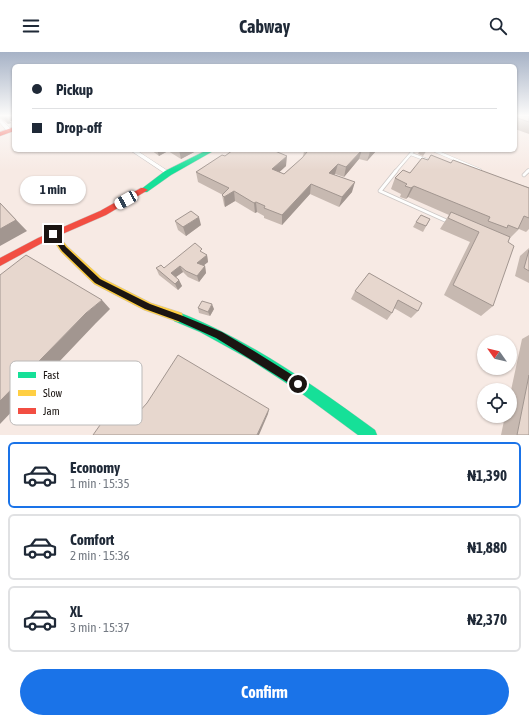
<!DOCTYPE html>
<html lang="en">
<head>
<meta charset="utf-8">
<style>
	:root { --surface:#fff; --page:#f2f2f3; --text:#1f2937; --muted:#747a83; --line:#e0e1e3; --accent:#1a73e8 }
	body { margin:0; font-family:"Asap Condensed",sans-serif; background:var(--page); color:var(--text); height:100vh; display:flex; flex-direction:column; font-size:15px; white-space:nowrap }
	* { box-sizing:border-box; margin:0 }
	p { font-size:13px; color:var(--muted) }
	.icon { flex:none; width:22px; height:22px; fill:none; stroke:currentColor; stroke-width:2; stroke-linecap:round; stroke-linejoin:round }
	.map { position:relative; height:383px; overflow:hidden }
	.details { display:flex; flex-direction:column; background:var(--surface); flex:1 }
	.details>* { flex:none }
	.banner { position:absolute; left:12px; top:12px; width:505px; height:88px; border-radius:6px; box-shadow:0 1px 3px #0004; display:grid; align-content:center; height:88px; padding:0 20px; background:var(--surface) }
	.needle { width:26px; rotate:304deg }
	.buttons { position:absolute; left:477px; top:283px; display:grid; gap:8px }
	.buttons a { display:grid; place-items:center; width:40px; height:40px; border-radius:50%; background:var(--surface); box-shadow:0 1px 3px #0004; font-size:20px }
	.end { position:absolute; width:18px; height:18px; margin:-9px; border:5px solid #1b1512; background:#fff; box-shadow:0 0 0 2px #fff }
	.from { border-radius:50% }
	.bubble { position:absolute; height:28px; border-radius:14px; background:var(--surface); box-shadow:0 1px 3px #0004; font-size:13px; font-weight:700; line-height:28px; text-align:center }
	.car { position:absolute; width:12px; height:24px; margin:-12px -6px; border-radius:5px; box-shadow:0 0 3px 1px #0007; background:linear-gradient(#fff 24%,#345 0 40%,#fff 0 76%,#345 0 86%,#fff 0) }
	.banner b { display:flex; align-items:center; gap:14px; height:38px; font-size:15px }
	.banner b+b { border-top:1px solid var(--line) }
	.banner i { width:10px; height:10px; background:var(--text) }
	ul { padding:7px 0 0; list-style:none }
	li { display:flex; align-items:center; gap:12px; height:66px; margin:0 8px 6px; padding:0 12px; border:2px solid var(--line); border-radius:6px }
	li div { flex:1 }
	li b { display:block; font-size:15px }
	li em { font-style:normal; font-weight:700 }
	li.on { border-color:var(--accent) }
	li>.icon { width:36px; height:36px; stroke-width:1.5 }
	.action { display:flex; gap:8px; margin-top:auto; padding:8px 20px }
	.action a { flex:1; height:46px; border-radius:24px; background:var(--accent); color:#fff; font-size:16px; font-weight:700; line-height:46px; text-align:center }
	header { display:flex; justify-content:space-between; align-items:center; height:52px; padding:0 20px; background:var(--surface); font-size:18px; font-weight:700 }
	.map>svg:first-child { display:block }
	.built { fill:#f7eae4; fill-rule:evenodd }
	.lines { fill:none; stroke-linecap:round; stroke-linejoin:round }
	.lane-far1-casing { stroke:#ccc7c5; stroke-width:3.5 }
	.lane-casing { stroke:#ccc7c5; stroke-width:4.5 }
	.street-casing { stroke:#ccc7c5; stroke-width:1 }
	.fast-casing { stroke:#ccc7c5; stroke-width:1 }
	.slow-casing { stroke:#ccc7c5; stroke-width:1 }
	.jam-casing { stroke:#ccc7c5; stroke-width:1 }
	.lane-far1 { stroke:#fefefd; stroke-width:2.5 }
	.lane { stroke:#fefefd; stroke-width:3 }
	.street { fill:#fefefd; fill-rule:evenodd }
	.fast { fill:#16e098; fill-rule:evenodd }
	.slow { fill:#ffcf43; fill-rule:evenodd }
	.jam { fill:#f24e42; fill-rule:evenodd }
	.wall { fill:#c7b9b1 }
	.shaded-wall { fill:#a29690 }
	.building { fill:#e7d7ce; stroke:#a29690 }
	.route { fill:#1b1512 }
	.key { fill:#fff; stroke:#bbb9b8; stroke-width:1 }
	.key-label { font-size:11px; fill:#1b1512 }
</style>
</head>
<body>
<header><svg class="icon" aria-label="menu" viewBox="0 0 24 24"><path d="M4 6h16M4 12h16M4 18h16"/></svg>Cabway<svg class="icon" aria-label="search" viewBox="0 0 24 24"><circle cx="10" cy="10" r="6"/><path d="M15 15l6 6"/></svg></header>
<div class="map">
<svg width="529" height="383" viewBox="0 0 529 383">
	<rect width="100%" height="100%" fill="#f9f6f4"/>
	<path class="built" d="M 0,64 L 14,64 L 14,98 L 515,98 L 515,64 L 529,64 L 529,383 L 0,383 ZM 484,290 L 510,290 L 510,316 L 484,316 ZM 484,338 L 510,338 L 510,364 L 484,364 Z"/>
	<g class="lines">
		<defs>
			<path id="lane-far1" d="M 433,98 L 480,118
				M 411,102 L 427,108
				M 395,120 L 414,98
				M 527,120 L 529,118"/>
			<path id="lane" d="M 396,119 L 380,139 L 449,170
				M 524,123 L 528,119"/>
			<path id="street" d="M 0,67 L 11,77 L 11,79 L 7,79 L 0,71 Z
				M 130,98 L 136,98 L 171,121 L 170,122 L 166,122 Z"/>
			<path id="fast" d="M 207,98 L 215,98 L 171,123 L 147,140 L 144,140 L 140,138 L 165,119 Z
				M 178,260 C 250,288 313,333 375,378 L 377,383 L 358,383 L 297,338 L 249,307 L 200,280 L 174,269 L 173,265 L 174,261 Z"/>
			<path id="slow" d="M 53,179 L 56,180 L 67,194 L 102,226 L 151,251 L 182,261 L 183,265 L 182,269 L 178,270 L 144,258 L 94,232 L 61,200 L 49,182 Z"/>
			<path id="jam" d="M 14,75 L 14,79 L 0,84 L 0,80 Z
				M 141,136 L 144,136 L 148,138 L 106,163 L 44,190 L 0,214 L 0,206 L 38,186 L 100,159 Z"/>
		</defs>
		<use href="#lane-far1" class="lane-far1-casing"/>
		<use href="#lane" class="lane-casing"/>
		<use href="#street" class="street-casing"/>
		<use href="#fast" class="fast-casing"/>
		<use href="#slow" class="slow-casing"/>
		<use href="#jam" class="jam-casing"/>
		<use href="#lane-far1" class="lane-far1"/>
		<use href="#lane" class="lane"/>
		<use href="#street" class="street"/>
		<use href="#fast" class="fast"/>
		<use href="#slow" class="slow"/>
		<use href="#jam" class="jam"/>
	</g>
	<path class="wall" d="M 0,64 L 14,64 L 10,69 L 11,71 L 8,72 L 0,66 Z
		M 515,64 L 529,64 L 529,82 L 515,77 Z
		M 151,98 L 198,98 L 181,107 L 168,99 L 159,104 Z
		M 224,98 L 278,98 L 277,100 L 286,114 L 279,120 L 284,122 L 303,105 L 304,99 L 305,98 L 377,98 L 367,109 L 359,107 L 344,125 L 335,122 L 334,123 L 352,140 L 339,155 L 310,142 L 282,173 L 264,166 L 264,164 L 257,160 L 255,161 L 235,149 L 225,155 L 224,153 L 222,143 L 223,143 L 198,130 L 196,120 L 225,104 L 230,100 Z
		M 420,98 L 427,98 L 423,104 L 418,102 Z
		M 428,108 L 451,111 L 528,135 L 529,135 L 529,177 L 526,180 L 519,177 L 509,187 L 493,254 L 481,264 L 444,243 L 470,190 L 440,177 L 449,163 L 408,145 L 406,147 L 400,145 L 401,142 L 391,137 L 395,126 L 410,121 Z
		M 430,167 L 423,180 L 413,175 L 416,170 Z
		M 175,169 L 201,173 L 186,184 L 178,178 Z
		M 529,196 L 529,231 L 515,224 L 520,204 Z
		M 203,201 L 207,203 L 208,210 L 203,214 L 205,214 L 206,221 L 199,230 L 188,225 L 183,220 L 176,225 L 179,228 L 182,234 L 178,238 L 159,223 L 156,216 L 164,216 Z
		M 369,221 L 418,259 L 411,266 L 394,256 L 392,261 L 387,268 L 351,247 L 355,239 Z
		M 198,256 L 214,257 L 210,264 L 199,261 Z
		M 529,283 L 529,383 L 501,383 L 505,364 L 510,364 L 510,343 L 522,287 Z"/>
	<path class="shaded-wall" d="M 7,64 L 14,64 L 14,69 L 10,69 Z
		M 7,65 L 11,71 L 8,72 L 4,66 Z
		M 157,98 L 167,98 L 168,99 L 159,104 Z
		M 179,98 L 198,98 L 181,107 Z
		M 362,98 L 359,107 L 344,125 L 346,115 Z
		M 372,98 L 377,98 L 367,109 L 370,100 Z
		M 287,104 L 286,114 L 272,127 L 272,117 Z
		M 338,112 L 335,122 L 327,131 L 329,121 Z
		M 355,130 L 352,140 L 339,155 L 342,145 Z
		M 311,132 L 310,142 L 282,173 L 282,163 Z
		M 414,134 L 408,145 L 406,147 L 411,136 Z
		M 234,139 L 235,149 L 225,155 L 224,145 Z
		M 256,150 L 257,160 L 255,161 L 254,151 Z
		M 0,151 L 27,179 L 0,194 Z
		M 199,165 L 201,173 L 186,184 L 183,175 Z
		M 207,203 L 208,210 L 199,217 L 197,211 Z
		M 180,214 L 183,220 L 173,227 L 171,221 Z
		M 205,214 L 206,221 L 199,230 L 197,224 Z
		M 179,228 L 182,234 L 178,238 L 175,232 Z
		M 102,248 L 110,257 L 96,271 L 0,372 L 0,349 L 86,261 Z
		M 212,252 L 214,257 L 210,264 L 208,260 Z
		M 112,356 L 122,361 L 139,374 L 130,370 Z
		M 269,357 L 268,362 L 259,383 L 257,383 Z"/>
	<path class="building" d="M 1,64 L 7,64 L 7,65 L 4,66 Z
		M 515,64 L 529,64 L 529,70 L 515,65 Z
		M 233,98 L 276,98 L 275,99 L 287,104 L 272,117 L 284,122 L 302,106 L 307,100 L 304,99 L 305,98 L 362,98 L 346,115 L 338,112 L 329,121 L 355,130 L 342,145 L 311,132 L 282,163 L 264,156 L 265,154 L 256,150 L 254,151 L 234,139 L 224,145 L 222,143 L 229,136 L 196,120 L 222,103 L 225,104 Z
		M 365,98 L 372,98 L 370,100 Z
		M 431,103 L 451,111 L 453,108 L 529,136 L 529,166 L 524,164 L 518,177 L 508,173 L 507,176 L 488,169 L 490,165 L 414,134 L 411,136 L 405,134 L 407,132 L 395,126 L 403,118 L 410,121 L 422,106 L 428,108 Z
		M 0,151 L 16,168 L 0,177 Z
		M 191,159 L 199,165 L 183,175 L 175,169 Z
		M 451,160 L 510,185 L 508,190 L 514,194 L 493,254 L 453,233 L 479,180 L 448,166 Z
		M 421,163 L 430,167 L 426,174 L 416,170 Z
		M 195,191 L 202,197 L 200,199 L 207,203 L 197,211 L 205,214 L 197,224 L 186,219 L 180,214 L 171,221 L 179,228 L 175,232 L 156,216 L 161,213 L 164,216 Z
		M 529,198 L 529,219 L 524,216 Z
		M 26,203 L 102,248 L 86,261 L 0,349 L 0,223 Z
		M 369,221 L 422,251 L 418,259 L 398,248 L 392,261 L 355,239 Z
		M 202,249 L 212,252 L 208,260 L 198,256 Z
		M 178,303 L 269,357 L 257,383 L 93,383 L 112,356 L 130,370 L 147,351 Z
		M 529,323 L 529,383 L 517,383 Z"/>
	<linearGradient id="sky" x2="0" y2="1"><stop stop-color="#a6b2c6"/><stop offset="0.54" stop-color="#fcfbfa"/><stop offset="1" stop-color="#fcfbfa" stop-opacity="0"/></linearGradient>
	<rect width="529" height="118" fill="url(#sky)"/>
	<path class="route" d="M 53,180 L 55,181 L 66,195 L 100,227 L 150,252 L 183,264 L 222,280 L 254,299 L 302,329 L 303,332 L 302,335 L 298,336 L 295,335 L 216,286 L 178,269 L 145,257 L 95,231 L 62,199 L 50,182 Z"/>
	<rect x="10" y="309" width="132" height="64" rx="6" class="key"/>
	<rect x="18" y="320" width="18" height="6" fill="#16e098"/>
	<rect x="18" y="338" width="18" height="6" fill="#ffcf43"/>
	<rect x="18" y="356" width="18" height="6" fill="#f24e42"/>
	<g class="key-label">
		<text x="43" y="327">Fast</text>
		<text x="43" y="345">Slow</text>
		<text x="43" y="363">Jam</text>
	</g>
</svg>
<div class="buttons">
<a><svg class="needle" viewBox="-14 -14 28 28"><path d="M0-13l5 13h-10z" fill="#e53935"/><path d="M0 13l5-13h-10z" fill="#747a83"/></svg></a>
<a><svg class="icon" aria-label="locate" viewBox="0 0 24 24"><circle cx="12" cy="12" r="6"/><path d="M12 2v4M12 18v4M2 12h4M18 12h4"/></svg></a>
</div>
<i class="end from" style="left:298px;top:332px"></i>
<i class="end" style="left:53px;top:182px"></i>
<div class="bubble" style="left:20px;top:124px;width:66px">1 min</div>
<i class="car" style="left:126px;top:148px;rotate:241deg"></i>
<div class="banner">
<b><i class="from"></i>Pickup</b>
<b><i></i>Drop-off</b>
</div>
</div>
<section class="details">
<ul>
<li class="on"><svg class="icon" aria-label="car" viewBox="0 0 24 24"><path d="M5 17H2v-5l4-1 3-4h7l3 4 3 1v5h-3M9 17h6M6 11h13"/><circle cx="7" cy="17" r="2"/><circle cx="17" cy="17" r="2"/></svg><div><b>Economy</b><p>1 min · 15:35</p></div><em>₦1,390</em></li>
<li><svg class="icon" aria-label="car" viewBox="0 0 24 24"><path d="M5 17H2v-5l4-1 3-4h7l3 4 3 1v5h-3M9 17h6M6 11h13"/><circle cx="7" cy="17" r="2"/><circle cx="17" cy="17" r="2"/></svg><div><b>Comfort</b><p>2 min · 15:36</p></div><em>₦1,880</em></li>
<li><svg class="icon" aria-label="car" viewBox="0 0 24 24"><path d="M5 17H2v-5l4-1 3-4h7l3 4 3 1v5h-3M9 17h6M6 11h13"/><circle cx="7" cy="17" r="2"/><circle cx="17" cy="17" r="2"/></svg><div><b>XL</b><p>3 min · 15:37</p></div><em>₦2,370</em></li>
</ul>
<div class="action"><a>Confirm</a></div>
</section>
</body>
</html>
